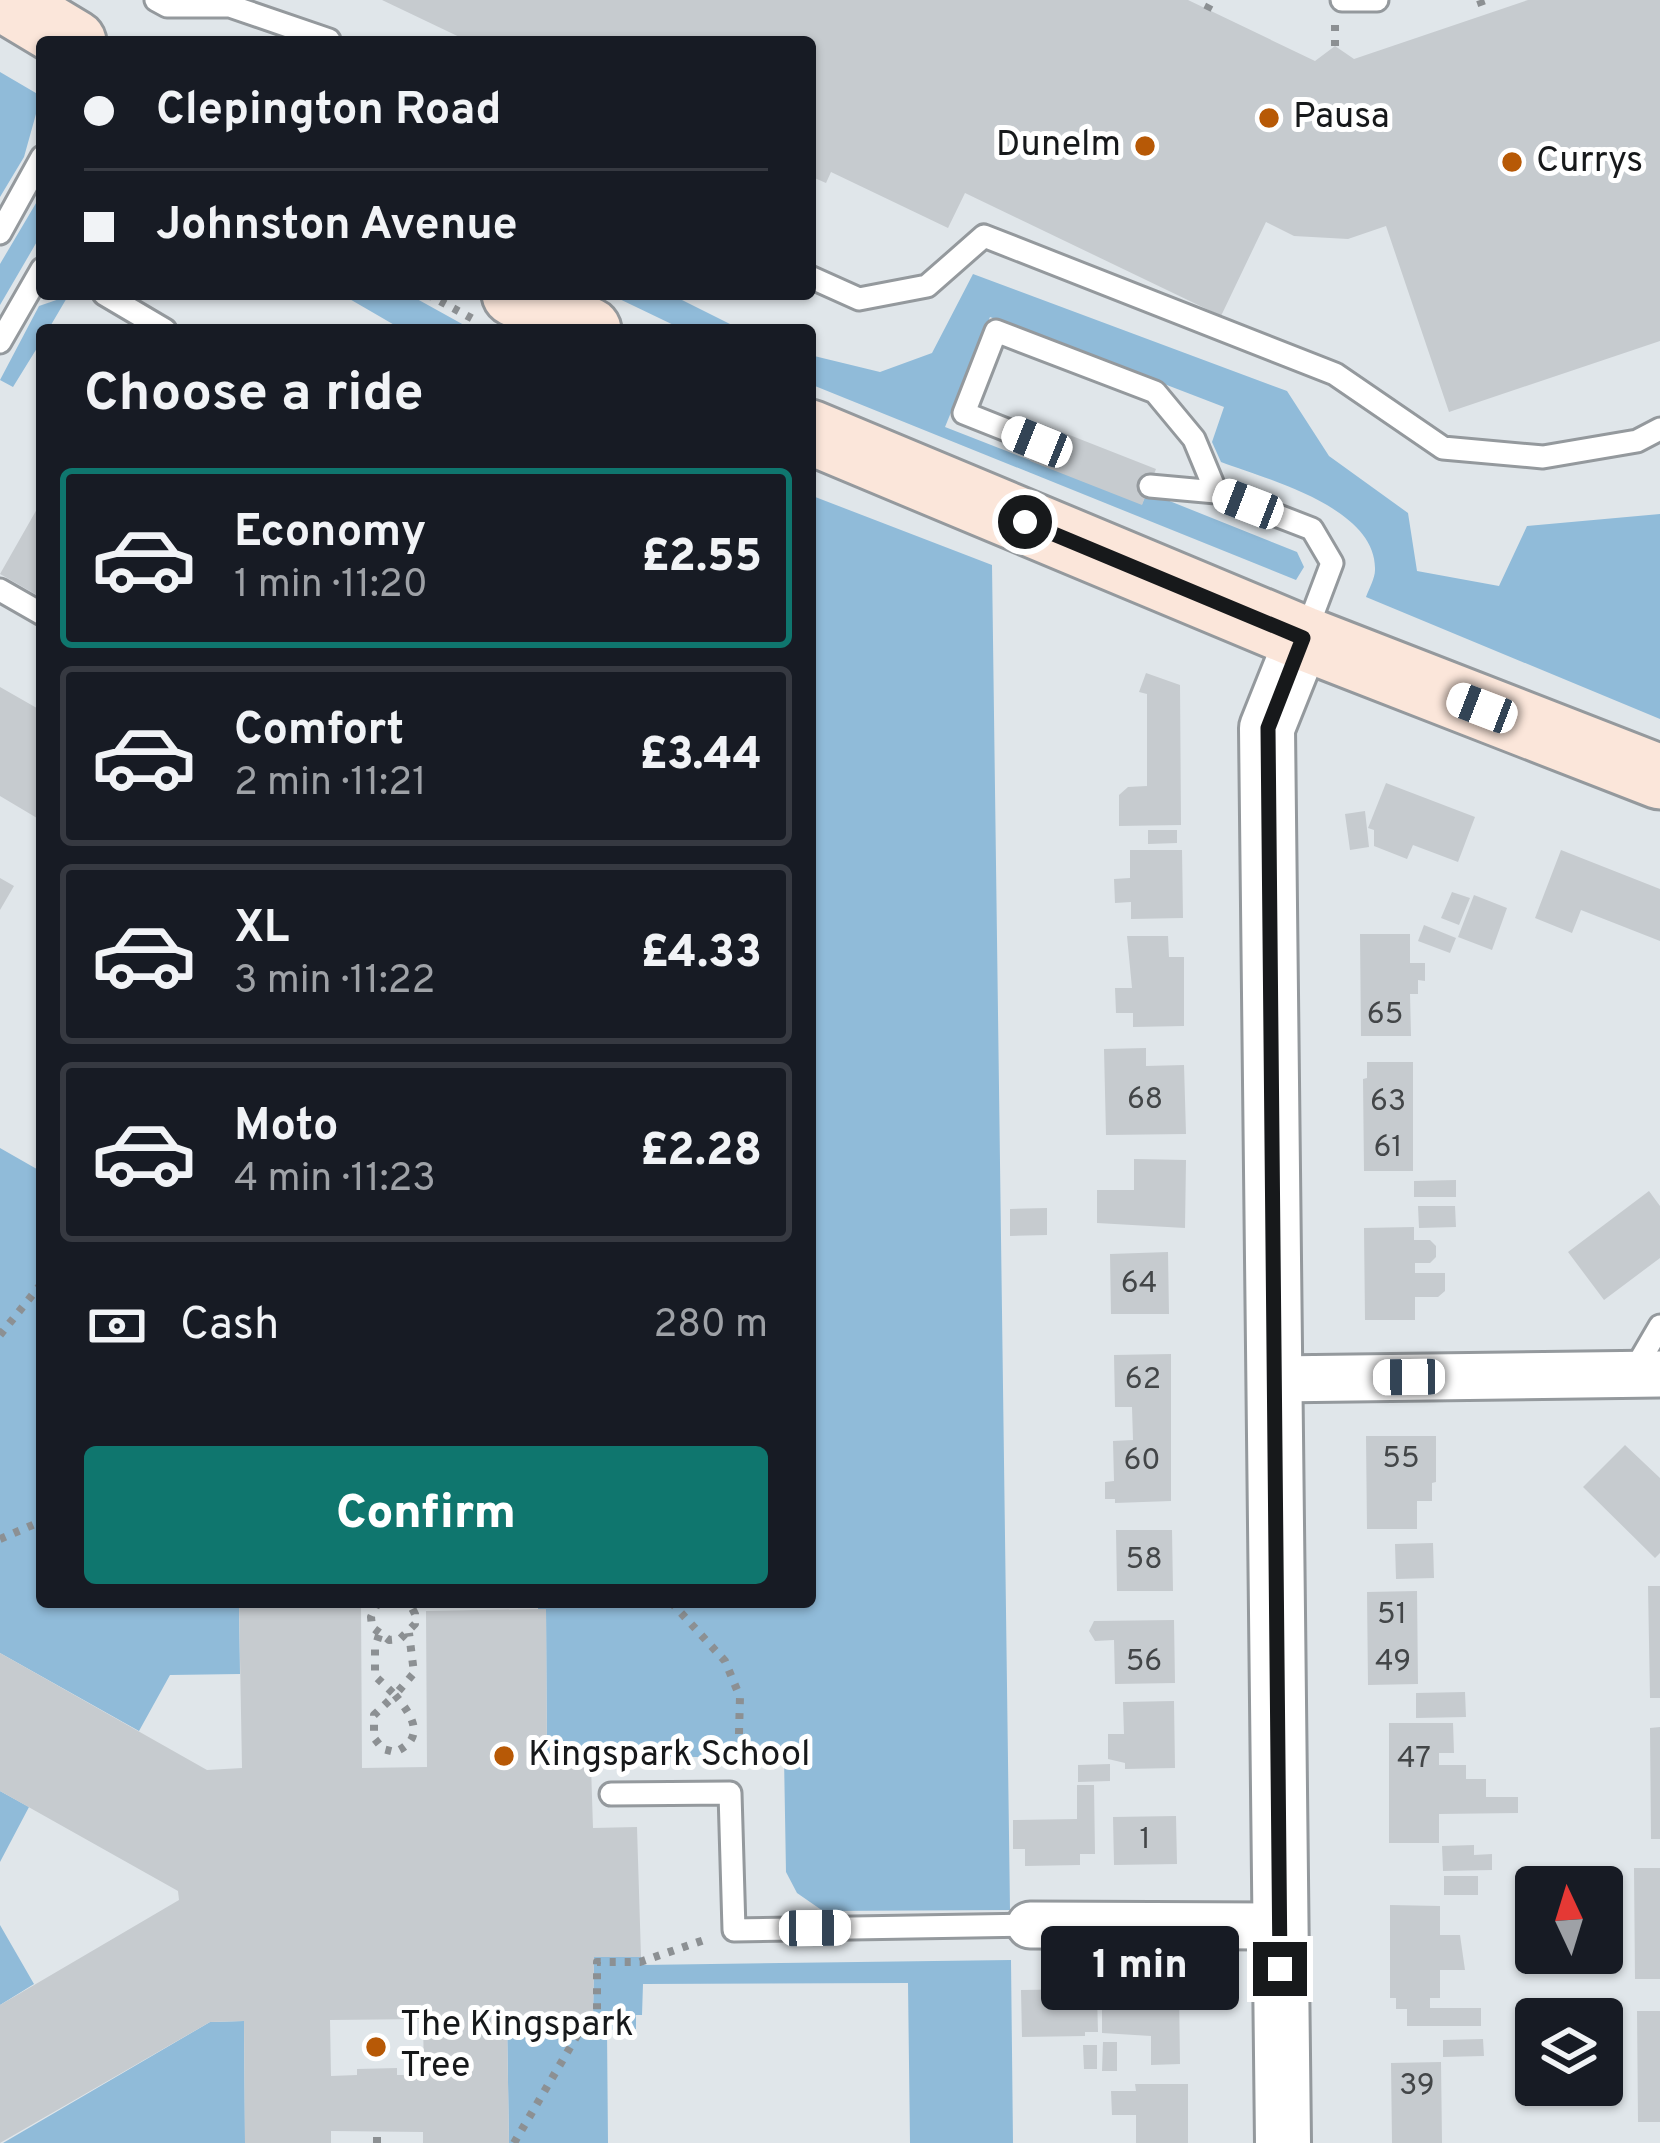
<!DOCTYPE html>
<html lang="en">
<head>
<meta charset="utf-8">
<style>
	:root { --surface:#171b24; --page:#20242c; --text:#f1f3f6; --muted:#9ea1a6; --line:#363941; --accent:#0f766e }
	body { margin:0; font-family:Overpass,sans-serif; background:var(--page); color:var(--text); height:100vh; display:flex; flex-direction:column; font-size:45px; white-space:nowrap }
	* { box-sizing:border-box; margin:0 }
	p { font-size:39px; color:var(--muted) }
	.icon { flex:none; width:66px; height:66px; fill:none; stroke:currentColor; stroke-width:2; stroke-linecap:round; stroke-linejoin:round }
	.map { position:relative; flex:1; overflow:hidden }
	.side { position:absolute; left:36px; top:324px; width:780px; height:1284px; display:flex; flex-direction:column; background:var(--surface); border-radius:12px; box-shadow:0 3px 9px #0004 }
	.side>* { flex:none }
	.banner { position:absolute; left:36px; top:36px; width:780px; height:264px; border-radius:12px; box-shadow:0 3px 9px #0004; display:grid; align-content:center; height:264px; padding:0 48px; background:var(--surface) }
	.needle { width:78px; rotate:356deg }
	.buttons { position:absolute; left:1515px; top:1866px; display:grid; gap:24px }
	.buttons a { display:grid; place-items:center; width:108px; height:108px; border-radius:12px; background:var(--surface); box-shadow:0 3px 9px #0004; font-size:60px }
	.end { position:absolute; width:54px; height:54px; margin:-27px; border:15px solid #17191b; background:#fff; box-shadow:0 0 0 6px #fff }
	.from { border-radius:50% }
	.bubble { position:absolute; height:84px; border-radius:12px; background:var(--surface); box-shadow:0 3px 9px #0004; font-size:39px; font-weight:800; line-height:84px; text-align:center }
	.car { position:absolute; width:36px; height:72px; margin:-36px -18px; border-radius:15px; box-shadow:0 0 9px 3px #0007; background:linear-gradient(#fff 24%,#345 0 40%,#fff 0 76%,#345 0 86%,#fff 0) }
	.banner b { display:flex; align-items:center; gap:42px; height:114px; font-size:45px }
	.banner b+b { border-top:3px solid var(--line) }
	.banner i { width:30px; height:30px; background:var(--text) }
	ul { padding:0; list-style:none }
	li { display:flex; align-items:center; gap:36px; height:180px; margin:0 24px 18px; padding:0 24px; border:6px solid var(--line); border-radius:12px }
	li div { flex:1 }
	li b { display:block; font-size:45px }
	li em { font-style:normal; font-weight:800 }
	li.selected { border-color:var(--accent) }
	li>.icon { width:108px; height:108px; stroke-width:1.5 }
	h2 { padding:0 48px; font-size:54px; line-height:144px }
	.pay { display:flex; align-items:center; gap:30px; height:132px; padding:0 48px; font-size:45px }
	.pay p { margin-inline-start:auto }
	.primary-button { display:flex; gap:24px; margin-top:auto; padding:24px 48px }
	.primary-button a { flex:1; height:138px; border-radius:12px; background:var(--accent); color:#fff; font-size:48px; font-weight:800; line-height:138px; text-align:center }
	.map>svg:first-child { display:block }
	.green { fill:#90bbd9 }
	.building { fill:#c6cbcf; fill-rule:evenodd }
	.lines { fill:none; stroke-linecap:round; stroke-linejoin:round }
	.service-casing { stroke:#94999d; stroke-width:27 }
	.minor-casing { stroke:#94999d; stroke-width:51 }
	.tertiary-casing { stroke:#94999d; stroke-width:60 }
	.secondary-casing { stroke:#94999d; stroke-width:69 }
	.path { stroke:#8c9093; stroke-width:8; stroke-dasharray:6 9; stroke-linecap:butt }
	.service { stroke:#fff; stroke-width:21 }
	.minor { stroke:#fff; stroke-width:45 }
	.tertiary { stroke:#fff; stroke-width:54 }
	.secondary { stroke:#fbe6da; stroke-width:63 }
	.route { stroke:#17191b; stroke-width:15 }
	.poi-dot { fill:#b75906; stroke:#fff; stroke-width:4.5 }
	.labels { text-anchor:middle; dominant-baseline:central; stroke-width:10; stroke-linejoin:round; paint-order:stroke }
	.number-label { font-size:30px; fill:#434648 }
	.poi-label { font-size:36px; fill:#17191b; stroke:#fff; text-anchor:start }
</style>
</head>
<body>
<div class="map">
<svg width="1660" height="2143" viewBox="0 0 1660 2143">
	<rect width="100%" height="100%" fill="#e0e6ea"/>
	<path class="green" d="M 0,72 L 41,96 L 24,157 L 0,197 Z
		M 42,193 L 42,233 L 0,305 L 0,264 Z
		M 973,274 L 1287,391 L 1329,456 L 1408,513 L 1417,571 L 1499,586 L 1527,526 L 1660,514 L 1660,719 L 1366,597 C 1369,589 1375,578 1375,570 C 1377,508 1269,480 1221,462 L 1212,442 L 1224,407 L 990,317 L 945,427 L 1142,504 L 1147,492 L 1297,552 L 1304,567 L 1296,580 L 810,384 L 810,355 L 880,372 L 932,353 Z
		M 341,294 L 408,294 L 473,330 L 403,330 Z
		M 609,294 L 670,294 L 742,330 L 684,330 Z
		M 68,296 L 48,330 L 42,330 L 42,340 L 13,387 L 0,380 L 39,306 Z
		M 810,495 L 992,565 L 1010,1910 L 823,1911 L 797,1893 L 786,1872 L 784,1757 L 592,1757 L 591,1766 L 547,1767 L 546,1610 L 538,1609 L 538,1602 L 810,1602 Z
		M 0,1148 L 42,1172 L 42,1602 L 239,1602 L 240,1674 L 170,1675 L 139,1731 L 0,1653 Z
		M 0,1791 L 29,1807 L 0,1862 Z
		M 0,1925 L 34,1984 L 0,2005 Z
		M 594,1957 L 641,1957 L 641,1965 L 1011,1960 L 1013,2143 L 910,2143 L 908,1983 L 643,1984 L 642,2015 L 636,2015 L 636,2029 L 607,2030 L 608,2143 L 509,2143 L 507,2020 L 593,2018 Z
		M 244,2021 L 245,2143 L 3,2143 L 210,2022 Z"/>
	<path class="building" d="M 382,0 L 1188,0 L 1315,61 L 1335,46 L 1354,59 L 1528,0 L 1660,0 L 1660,341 L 1449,412 L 1386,226 L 1348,239 L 1294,236 L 1266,222 L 1221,316 L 965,193 L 948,228 L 831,172 L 826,183 L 810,176 L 810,42 L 470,42 Z
		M 1044,425 L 1156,469 L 1142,505 L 1030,461 Z
		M 37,509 L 42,512 L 42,598 L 0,574 Z
		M 1146,673 L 1180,685 L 1181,825 L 1119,826 L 1119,795 L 1128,787 L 1147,786 L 1147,694 L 1139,692 Z
		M 0,687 L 42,711 L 42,821 L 0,796 Z
		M 1386,783 L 1475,817 L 1458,862 L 1413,845 L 1407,859 L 1374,846 L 1374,830 L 1368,828 Z
		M 1365,811 L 1369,847 L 1350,850 L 1345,814 Z
		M 1148,830 L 1177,830 L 1177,843 L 1148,844 Z
		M 1130,850 L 1182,850 L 1183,918 L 1131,919 L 1131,902 L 1115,903 L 1114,879 L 1130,878 Z
		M 1561,850 L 1660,889 L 1660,941 L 1581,910 L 1572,933 L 1535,918 Z
		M 0,878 L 14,886 L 0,910 Z
		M 1452,892 L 1470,898 L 1459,925 L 1441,918 Z
		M 1474,895 L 1507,908 L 1492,950 L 1458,937 Z
		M 1424,925 L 1456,938 L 1450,953 L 1418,941 Z
		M 1360,934 L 1410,934 L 1410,963 L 1425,963 L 1425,981 L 1418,980 L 1418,994 L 1410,994 L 1411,1036 L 1361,1036 Z
		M 1127,936 L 1168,936 L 1169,957 L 1184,957 L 1184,1026 L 1133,1027 L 1133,1013 L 1116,1013 L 1115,988 L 1132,988 Z
		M 1146,1048 L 1146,1066 L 1184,1065 L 1186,1134 L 1106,1135 L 1104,1049 Z
		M 1367,1062 L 1413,1062 L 1413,1171 L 1364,1171 L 1363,1079 L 1367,1078 Z
		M 1134,1159 L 1186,1160 L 1185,1228 L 1097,1223 L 1097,1190 L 1134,1190 Z
		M 1456,1180 L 1456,1197 L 1414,1197 L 1414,1181 Z
		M 1649,1191 L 1660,1206 L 1660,1258 L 1604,1300 L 1568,1252 Z
		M 1418,1206 L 1455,1206 L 1456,1227 L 1419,1228 Z
		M 1047,1208 L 1047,1235 L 1010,1236 L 1010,1209 Z
		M 1414,1227 L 1414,1240 L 1430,1240 L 1436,1246 L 1436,1257 L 1430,1263 L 1415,1263 L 1415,1273 L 1445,1273 L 1445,1291 L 1438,1297 L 1415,1297 L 1415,1320 L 1365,1320 L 1364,1228 Z
		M 1168,1252 L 1169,1314 L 1111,1314 L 1110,1254 Z
		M 1171,1354 L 1171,1501 L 1115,1503 L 1115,1499 L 1105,1499 L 1105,1482 L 1114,1481 L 1113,1441 L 1133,1440 L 1132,1407 L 1115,1407 L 1114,1355 Z
		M 1366,1436 L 1436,1436 L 1436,1482 L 1432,1483 L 1432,1501 L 1417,1501 L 1417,1529 L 1367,1529 Z
		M 1625,1445 L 1660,1478 L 1660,1553 L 1655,1558 L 1583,1487 Z
		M 1116,1530 L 1172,1530 L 1173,1591 L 1117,1591 Z
		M 1433,1543 L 1434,1578 L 1396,1579 L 1395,1544 Z
		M 1648,1586 L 1660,1586 L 1660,1698 L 1650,1698 Z
		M 1417,1591 L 1418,1684 L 1368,1685 L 1367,1592 Z
		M 239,1602 L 361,1602 L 362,1768 L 427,1767 L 426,1611 L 546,1609 L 547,1767 L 591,1766 L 593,1828 L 637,1827 L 641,1957 L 594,1957 L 593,2018 L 507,2020 L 509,2143 L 423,2143 L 423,2132 L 331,2131 L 331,2143 L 245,2143 L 244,2021 L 210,2022 L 0,2143 L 0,2005 L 179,1900 L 178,1891 L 0,1791 L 0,1653 L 207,1770 L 242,1768 ZM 423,2019 L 424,2075 L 397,2075 L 397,2068 L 357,2069 L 357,2075 L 331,2076 L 330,2020 Z
		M 1174,1620 L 1175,1683 L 1115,1684 L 1114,1640 L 1095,1641 L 1089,1631 L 1094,1621 Z
		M 1465,1692 L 1466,1717 L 1416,1718 L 1416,1693 Z
		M 1174,1701 L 1175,1768 L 1125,1769 L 1125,1763 L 1108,1759 L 1108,1734 L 1124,1734 L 1123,1702 Z
		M 1389,1723 L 1453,1723 L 1454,1753 L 1439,1753 L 1439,1765 L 1466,1765 L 1466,1779 L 1486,1779 L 1486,1797 L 1518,1797 L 1518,1813 L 1439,1814 L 1439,1843 L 1389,1843 Z
		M 1660,1727 L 1660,1839 L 1651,1839 L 1650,1728 Z
		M 1110,1764 L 1110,1781 L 1078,1782 L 1078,1765 Z
		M 1077,1785 L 1094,1785 L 1095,1854 L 1080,1854 L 1080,1865 L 1025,1866 L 1025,1849 L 1013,1849 L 1013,1820 L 1077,1819 Z
		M 1176,1816 L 1177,1864 L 1114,1865 L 1113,1817 Z
		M 1474,1845 L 1474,1855 L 1492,1854 L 1492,1870 L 1443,1871 L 1442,1846 Z
		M 1634,1868 L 1660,1868 L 1660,1979 L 1635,1979 Z
		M 1444,1876 L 1478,1876 L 1478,1895 L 1444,1895 Z
		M 1390,1905 L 1440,1906 L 1440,1935 L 1460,1935 L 1465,1970 L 1440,1970 L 1440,1998 L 1430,1998 L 1430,2008 L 1481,2008 L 1481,2026 L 1407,2026 L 1407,2009 L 1396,2009 L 1396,1998 L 1390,1998 Z
		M 1179,1988 L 1180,2064 L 1151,2065 L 1151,2036 L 1102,2033 L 1102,1996 L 1116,1995 L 1116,1989 Z
		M 1085,1989 L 1085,1995 L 1097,1995 L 1098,2032 L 1085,2032 L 1085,2036 L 1022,2037 L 1021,1990 Z
		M 1637,2011 L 1660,2011 L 1660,2122 L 1638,2122 Z
		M 1483,2039 L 1484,2056 L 1443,2057 L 1443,2040 Z
		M 1103,2042 L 1117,2042 L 1117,2071 L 1102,2071 Z
		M 1083,2045 L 1097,2045 L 1097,2069 L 1084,2069 Z
		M 1441,2062 L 1442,2143 L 1392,2143 L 1391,2063 Z
		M 1135,2084 L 1188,2084 L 1188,2143 L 1136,2143 L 1136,2115 L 1112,2115 L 1111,2091 L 1136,2091 Z"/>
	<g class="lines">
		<defs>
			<path id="service" d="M 156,0 L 167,6 L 230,6 L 329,40
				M 1342,0 L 1377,0
				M 0,233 L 42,157
				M 810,277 L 859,299 L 927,286 L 984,236 L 1335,374 L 1443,448 L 1543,457 L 1637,441 L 1660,429
				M 104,294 L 165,330
				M 0,342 L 42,269
				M 1037,442 L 964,413 L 996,331 L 1155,392 L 1194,439 L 1216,492
				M 1150,486 L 1216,492 L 1312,529 L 1332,563 L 1306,632
				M 0,590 L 42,614
				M 1632,1374 L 1660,1326
				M 611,1794 L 730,1793 L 734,1930 L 1030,1925"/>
			<path id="minor" d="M 1276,1379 L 1660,1374
				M 1030,1925 L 1280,1926"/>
			<path id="tertiary" d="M 1283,2143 L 1267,728 L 1303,638"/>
			<path id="secondary" d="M 4,0 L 74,42
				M 514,294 L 589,330
				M 810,432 L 1303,638 L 1660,777"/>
		</defs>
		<use href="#service" class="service-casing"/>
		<use href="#minor" class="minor-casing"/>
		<use href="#tertiary" class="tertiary-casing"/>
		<use href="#secondary" class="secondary-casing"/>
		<path class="path" d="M 1480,0 L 1485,14
			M 1207,10 L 1212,0
			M 1335,46 L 1335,24
			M 427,294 L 473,319
			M 0,1335 L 42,1283
			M 0,1539 L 42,1521
			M 378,1602 L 371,1617 L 372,1627 L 389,1640 L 400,1639 L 415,1624 L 415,1614 L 409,1602
			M 671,1602 L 725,1661 L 740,1697 L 738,1768
			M 379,1635 L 375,1648 L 375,1676 L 395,1695 L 414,1673 L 409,1633
			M 395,1695 C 412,1715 427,1738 395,1752 L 383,1749 L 374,1738 L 374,1715 Z
			M 377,2143 L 377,2132
			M 514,2143 L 585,2022 L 597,2022 L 597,1962 L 640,1962 L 710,1938"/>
		<use href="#service" class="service"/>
		<use href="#minor" class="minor"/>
		<use href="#tertiary" class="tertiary"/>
		<use href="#secondary" class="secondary"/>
	</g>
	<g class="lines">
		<path class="route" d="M 1025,522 L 1303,638 L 1268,728 L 1280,1969"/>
	</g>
	<g class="poi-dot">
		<circle cx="1269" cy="118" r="12"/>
		<circle cx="1145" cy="146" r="12"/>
		<circle cx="1512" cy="162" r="12"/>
		<circle cx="504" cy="1756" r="12"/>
		<circle cx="376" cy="2047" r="12"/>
	</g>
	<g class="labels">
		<g class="number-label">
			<text x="1385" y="1015">65</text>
			<text x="1145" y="1100">68</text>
			<text x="1388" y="1102">63</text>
			<text x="1388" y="1148">61</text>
			<text x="1139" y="1284">64</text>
			<text x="1143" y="1380">62</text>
			<text x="1401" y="1459">55</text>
			<text x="1142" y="1461">60</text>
			<text x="1144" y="1560">58</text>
			<text x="1392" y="1615">51</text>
			<text x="1144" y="1662">56</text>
			<text x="1393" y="1662">49</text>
			<text x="1414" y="1759">47</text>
			<text x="1145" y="1840">1</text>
			<text x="1417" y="2086">39</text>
		</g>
		<g class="poi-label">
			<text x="1293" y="118">Pausa</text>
			<text x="1121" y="146" text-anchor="end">Dunelm</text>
			<text x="1536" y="162">Currys</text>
			<text x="528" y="1756">Kingspark School</text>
			<text x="400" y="2026">The Kingspark<tspan x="400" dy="41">Tree</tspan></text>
		</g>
	</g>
</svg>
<div class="buttons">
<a><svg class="needle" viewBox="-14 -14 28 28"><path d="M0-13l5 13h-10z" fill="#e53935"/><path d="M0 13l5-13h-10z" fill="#9ea1a6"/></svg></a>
<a><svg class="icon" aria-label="layers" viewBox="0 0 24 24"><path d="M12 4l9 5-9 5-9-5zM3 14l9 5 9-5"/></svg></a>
</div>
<i class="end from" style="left:1025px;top:522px"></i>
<i class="end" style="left:1280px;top:1969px"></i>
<div class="bubble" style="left:1041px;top:1926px;width:198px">1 min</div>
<i class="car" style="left:1037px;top:442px;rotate:292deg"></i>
<i class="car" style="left:1248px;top:504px;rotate:291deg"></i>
<i class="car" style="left:1482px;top:708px;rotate:291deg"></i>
<i class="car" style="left:1409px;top:1377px;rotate:269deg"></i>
<i class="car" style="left:815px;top:1928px;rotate:89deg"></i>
<div class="banner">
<b><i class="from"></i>Clepington Road</b>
<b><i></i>Johnston Avenue</b>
</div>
<section class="side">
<h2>Choose a ride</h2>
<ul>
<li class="selected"><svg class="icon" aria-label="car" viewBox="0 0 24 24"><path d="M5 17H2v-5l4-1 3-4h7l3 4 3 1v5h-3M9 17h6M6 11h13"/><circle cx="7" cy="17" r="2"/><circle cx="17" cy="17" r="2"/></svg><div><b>Economy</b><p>1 min · 11:20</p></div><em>£2.55</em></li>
<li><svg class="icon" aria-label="car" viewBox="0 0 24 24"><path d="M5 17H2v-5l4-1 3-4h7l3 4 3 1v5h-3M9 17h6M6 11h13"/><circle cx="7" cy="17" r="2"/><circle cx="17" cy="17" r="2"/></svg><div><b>Comfort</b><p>2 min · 11:21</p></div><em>£3.44</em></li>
<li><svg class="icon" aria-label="car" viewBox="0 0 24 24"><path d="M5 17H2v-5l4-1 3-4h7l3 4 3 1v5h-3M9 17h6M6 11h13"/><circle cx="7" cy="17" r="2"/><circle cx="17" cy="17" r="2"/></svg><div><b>XL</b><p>3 min · 11:22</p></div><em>£4.33</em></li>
<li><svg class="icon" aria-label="car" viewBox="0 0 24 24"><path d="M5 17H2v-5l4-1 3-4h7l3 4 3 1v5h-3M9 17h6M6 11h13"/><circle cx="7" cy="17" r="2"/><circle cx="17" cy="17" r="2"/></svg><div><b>Moto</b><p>4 min · 11:23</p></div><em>£2.28</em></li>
</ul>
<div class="pay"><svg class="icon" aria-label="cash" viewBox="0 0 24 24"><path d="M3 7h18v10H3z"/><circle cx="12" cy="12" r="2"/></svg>Cash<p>280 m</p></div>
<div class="primary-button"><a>Confirm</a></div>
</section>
</div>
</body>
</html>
